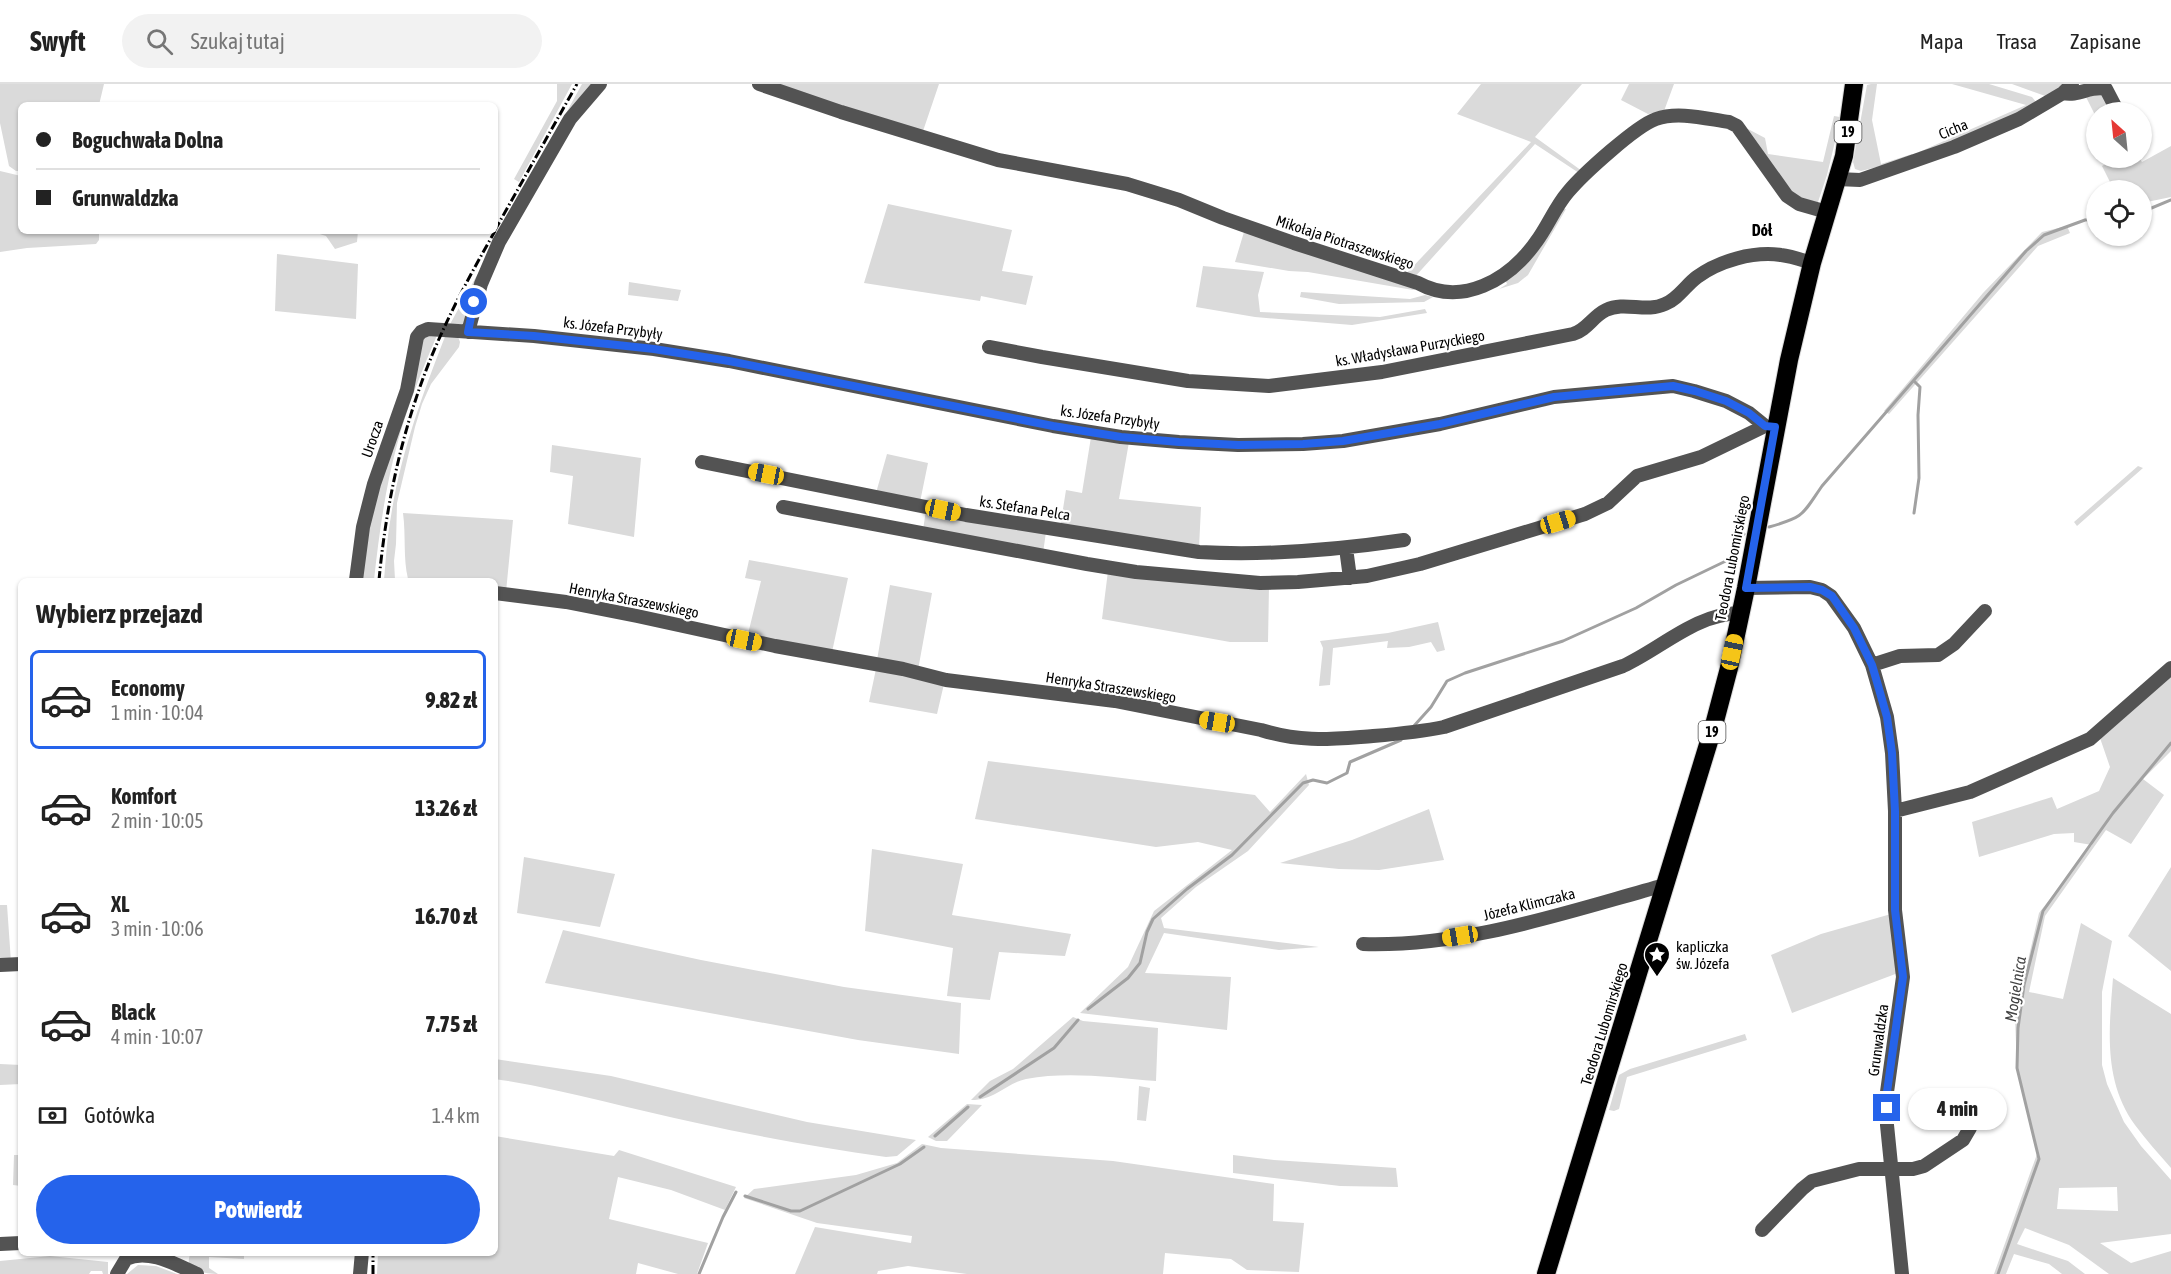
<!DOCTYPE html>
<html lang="pl">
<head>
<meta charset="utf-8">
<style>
	:root { --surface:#fff; --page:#f2f2f2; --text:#222; --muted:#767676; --line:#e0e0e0; --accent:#2563eb }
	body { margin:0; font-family:"Asap Condensed",sans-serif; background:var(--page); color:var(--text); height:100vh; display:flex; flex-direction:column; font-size:22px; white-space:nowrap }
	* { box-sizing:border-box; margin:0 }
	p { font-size:20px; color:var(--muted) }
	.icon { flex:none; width:33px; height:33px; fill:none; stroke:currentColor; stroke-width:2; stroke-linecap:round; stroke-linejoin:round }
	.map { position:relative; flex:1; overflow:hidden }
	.sheet { position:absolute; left:18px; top:494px; width:480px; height:678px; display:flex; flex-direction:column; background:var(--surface); border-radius:9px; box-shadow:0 2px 4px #0004 }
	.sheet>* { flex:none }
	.top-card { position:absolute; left:18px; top:18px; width:480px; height:132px; border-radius:9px; box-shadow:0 2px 4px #0004; display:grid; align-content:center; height:132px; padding:0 18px; background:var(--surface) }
	.needle { width:39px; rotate:333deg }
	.controls { position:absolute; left:2086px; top:18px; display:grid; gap:12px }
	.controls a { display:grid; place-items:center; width:66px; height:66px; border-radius:50%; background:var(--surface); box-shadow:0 2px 4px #0004; font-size:30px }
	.end { position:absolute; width:27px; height:27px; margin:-14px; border:8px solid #2563eb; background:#fff; box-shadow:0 0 0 3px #fff }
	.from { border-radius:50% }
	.bubble { position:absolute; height:42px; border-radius:21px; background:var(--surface); box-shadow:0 2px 4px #0004; font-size:20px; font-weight:800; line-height:42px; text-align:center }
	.car { position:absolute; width:18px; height:36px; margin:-18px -9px; border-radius:8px; box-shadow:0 0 4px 2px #0007; background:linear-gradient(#f5c518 24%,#345 0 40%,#f5c518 0 76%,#345 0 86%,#f5c518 0) }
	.top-card b { display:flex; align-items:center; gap:21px; height:57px; font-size:22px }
	.top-card b+b { border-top:2px solid var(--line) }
	.top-card i { width:15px; height:15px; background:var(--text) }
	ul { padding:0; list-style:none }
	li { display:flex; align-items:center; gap:18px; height:99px; margin:0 12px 9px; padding:0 6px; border:3px solid transparent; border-radius:9px }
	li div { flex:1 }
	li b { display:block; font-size:22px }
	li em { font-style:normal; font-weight:800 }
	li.current { border-color:var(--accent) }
	li>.icon { width:54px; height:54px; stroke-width:1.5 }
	h2 { padding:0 18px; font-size:27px; line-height:72px }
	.pay { display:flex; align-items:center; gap:15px; height:66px; padding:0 18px; font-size:22px }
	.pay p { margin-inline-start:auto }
	.action { display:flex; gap:12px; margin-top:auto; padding:12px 18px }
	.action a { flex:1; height:69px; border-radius:36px; background:var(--accent); color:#fff; font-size:24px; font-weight:800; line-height:69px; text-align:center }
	header { display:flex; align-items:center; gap:36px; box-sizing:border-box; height:84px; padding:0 30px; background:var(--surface); border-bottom:2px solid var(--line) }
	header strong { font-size:28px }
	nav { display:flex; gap:33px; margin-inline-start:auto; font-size:21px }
	.search { width:420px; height:54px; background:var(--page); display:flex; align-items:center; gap:15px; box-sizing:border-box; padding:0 21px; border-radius:33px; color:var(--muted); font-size:22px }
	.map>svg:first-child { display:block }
	.green { fill:#dadada; fill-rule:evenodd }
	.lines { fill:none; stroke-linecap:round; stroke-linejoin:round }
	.stream { stroke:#a1a1a1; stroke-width:3 }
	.highway-casing { stroke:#dbdbdb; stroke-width:20 }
	.minor { stroke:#535353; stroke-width:14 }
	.highway { stroke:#000; stroke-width:18 }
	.rail { stroke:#000; stroke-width:3; stroke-dasharray:9 3 1.5 3; stroke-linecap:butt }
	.route { stroke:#2563eb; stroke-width:8 }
	.labels { text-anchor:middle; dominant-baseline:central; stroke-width:4.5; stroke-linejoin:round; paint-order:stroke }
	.shield { fill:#fff; stroke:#4c4c4c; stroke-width:1.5 }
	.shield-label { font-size:14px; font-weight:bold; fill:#000 }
	.street-label { font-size:15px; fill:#000; stroke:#fff }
	.poi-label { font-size:15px; fill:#000; stroke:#fff; text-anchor:start }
	.neighbourhood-label { font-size:16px; font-weight:bold; fill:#000; stroke:#fff }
	.water-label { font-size:16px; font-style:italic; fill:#424242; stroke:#fff }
</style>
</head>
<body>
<header>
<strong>Swyft</strong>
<div class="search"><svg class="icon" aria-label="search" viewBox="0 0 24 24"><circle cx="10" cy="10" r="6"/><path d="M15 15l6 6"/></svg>Szukaj tutaj</div>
<nav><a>Mapa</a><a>Trasa</a><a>Zapisane</a></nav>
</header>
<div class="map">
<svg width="2171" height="1190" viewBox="0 0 2171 1190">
	<rect width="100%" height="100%" fill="#fff"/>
	<path class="green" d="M 0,0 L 104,0 L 99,21 L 21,21 L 21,87 L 16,87 L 9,82 L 0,39 Z
		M 557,0 L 572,0 L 519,98 L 514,95 L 557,17 Z
		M 582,0 L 596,0 L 556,54 L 464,244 L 449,242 Z
		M 767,0 L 939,0 L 922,50 Z
		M 1481,0 L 1582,0 L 1535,53 L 1582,87 L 1579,89 L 1535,60 L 1413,195 L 1404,192 L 1531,58 L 1457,30 Z
		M 1629,0 L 1674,0 L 1664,27 L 1648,30 L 1621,16 Z
		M 1871,0 L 1877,0 L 1872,36 L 1881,80 L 1912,70 L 1913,74 L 1861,87 L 1855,85 L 1853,78 L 1867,1 Z
		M 1952,0 L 1989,0 L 2032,13 L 2036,18 L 2035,22 L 1920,72 L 1919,68 L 2026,21 Z
		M 2012,0 L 2064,0 L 2048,13 Z
		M 2099,5 L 2116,28 L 2097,28 L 2097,35 L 2085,11 Z
		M 1834,32 L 1840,33 L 1840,37 L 1827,91 L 1817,121 L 1790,110 L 1746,47 L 1748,45 L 1765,54 L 1768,70 L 1823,78 Z
		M 2171,62 L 2171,113 L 2142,119 L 2142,106 L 2114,106 L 2102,82 L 2117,74 L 2139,74 L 2142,78 Z
		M 0,87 L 21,92 L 21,147 L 99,147 L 99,156 L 96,160 L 27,164 L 0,168 Z
		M 888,120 L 1012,146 L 1002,187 L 1033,192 L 1026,221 L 981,212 L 980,217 L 864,199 Z
		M 1560,125 L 1566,125 L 1528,191 L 1518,199 L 1499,205 L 1507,200 L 1505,195 Z
		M 2067,142 L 2070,149 L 2038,162 L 1889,330 L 1884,327 L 1983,209 L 2042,148 Z
		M 310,147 L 358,147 L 357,158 L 335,165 L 326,152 Z
		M 1244,148 L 1420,204 L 1413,206 L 1308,188 L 1289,187 L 1235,178 Z
		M 277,170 L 358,180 L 356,235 L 275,227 Z
		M 1203,182 L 1264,188 L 1258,211 L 1260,228 L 1380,233 L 1425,225 L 1427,229 L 1352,241 L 1255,233 L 1196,223 Z
		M 629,198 L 681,206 L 678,217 L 628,211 Z
		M 1301,208 L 1410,215 L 1425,211 L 1433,213 L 1424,218 L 1339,220 L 1300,213 Z
		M 438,249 C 422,286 407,323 397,361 C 385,405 379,451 374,496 L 359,496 L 368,435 L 419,265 L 425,250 Z
		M 446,250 L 458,253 L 460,258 L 459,263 L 431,300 L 422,320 L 415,343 L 397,419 L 396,460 L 394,477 L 395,496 L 384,496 C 386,475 387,453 391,432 C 401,368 423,309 446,250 Z
		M 1091,353 L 1129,358 L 1119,415 L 1201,423 L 1199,464 L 1060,444 L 1066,406 L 1082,409 Z
		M 552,361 L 641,374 L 634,453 L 568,440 L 573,392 L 550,388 Z
		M 887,370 L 928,379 L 920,418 L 876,409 Z
		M 2138,382 L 2143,384 L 2077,442 L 2074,438 Z
		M 926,426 L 1046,448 L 1043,469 L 923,446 Z
		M 403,429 L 513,436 L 506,508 L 495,507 L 495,496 L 408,495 C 403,474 406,451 403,429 Z
		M 749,476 L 848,494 L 832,568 L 747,554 L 761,497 L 745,494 Z
		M 1108,487 L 1269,502 L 1268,558 L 1230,558 L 1102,535 Z
		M 890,501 L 932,509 L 918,586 L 877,576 Z
		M 1438,538 L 1445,566 L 1437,568 L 1431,558 L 1409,563 L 1387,564 L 1388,557 L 1333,564 L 1330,601 L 1319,602 L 1323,564 L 1320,557 L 1388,549 Z
		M 876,585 L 944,600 L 937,630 L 869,618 Z
		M 2171,590 L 2171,667 L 2143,695 L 2164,711 L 2131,760 L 2106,746 L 2045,832 L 2029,908 L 2063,915 L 2081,839 L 2112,857 L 2102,908 L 2102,981 L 2107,1000 L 2124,1038 L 2141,1062 L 2171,1096 L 2171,1150 L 2100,1159 L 2131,1179 L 2171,1167 L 2171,1190 L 2109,1190 L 2069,1161 L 2025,1144 L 2017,1160 L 2068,1177 L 2085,1190 L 2062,1190 L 2049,1180 L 2014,1170 L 2006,1190 L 1994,1190 L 2037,1070 L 2017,987 L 2015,932 L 2039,829 L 2092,761 L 2074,758 L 2074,749 L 2054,750 L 1979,773 L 1972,738 L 2052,713 L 2057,725 L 2099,707 L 2110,683 L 2100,654 ZM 2117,1103 L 2118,1127 L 2057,1125 L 2059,1104 Z
		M 988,677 L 1255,711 L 1270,728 L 1306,690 L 1309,701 L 1248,767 L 1196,803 L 1161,834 L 1164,844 L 1319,863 L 1279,866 L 1164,849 L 1145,889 L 1231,893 L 1227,946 L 1080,929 L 1128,883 L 1154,827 L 1232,766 L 1198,758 L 1156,763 L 975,735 Z
		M 1429,725 L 1444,776 L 1379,786 L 1339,785 L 1280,779 L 1352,756 Z
		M 872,765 L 963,780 L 952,831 L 1071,850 L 1065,872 L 999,868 L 990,916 L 947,912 L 953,864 L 865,847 Z
		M 524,773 L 615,790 L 600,843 L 517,829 Z
		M 2171,783 L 2171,887 L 2128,852 Z
		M 0,821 L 7,821 L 11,878 L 0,878 Z
		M 1891,830 L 1898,889 L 1792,929 L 1771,871 L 1821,850 Z
		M 563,846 L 701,876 L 844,903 L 961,919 L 959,970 L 858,956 L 545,899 Z
		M 2113,894 L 2171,930 L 2171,1084 C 2159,1070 2146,1056 2135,1041 C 2103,997 2109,945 2113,894 Z
		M 1073,933 L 1083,937 L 1158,944 L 1156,997 C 1113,994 1069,987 1026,995 C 1006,999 996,1016 971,1016 L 990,997 L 1013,985 Z
		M 1745,950 L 1747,956 L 1627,993 L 1619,1025 L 1614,1027 L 1609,1026 L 1619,991 L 1630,985 Z
		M 495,975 L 611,992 L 807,1038 L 916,1056 L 897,1072 L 886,1073 C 823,1064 760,1053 697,1039 C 629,1025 563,1005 495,995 Z
		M 0,980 L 21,981 L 21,1000 L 0,1001 Z
		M 1139,1002 L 1150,1004 L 1146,1037 L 1137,1036 Z
		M 967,1020 L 982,1021 L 947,1057 L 936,1057 L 928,1053 Z
		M 495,1052 L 614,1072 L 619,1066 L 736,1103 L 725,1126 L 671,1106 L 618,1093 L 609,1135 L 708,1159 L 697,1190 L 678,1190 L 638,1179 L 636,1190 L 377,1190 L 378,1169 L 495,1168 Z
		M 922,1060 L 941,1064 L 1113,1077 L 1274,1100 L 1273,1137 L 1304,1139 L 1299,1188 L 1247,1186 L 1231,1175 L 1165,1169 L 1163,1190 L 967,1190 L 908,1182 L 878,1187 L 877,1190 L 795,1190 L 815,1143 L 911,1159 L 912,1152 L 817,1139 L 744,1114 L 754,1105 L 856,1091 L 897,1079 Z
		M 14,1071 L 21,1071 L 21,1102 L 13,1101 Z
		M 1233,1071 L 1274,1076 L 1396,1084 L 1398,1103 L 1340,1102 L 1233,1089 Z
		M 190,1169 L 244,1169 L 244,1175 L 209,1173 L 209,1184 L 218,1190 C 210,1190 192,1188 189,1179 C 188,1176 190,1172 190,1169 Z
		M 50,1172 L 108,1178 L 108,1190 L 103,1190 L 102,1187 L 91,1187 L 89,1190 L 0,1190 L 0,1177 Z
		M 138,1181 L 156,1182 L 177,1190 L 127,1190 Z"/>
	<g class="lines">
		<path class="stream" d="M 2142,128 L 2171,116
			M 1914,297 L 1920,303 L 1918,331 L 1919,394 L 1914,429
			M 1769,443 C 1805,433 1802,431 1822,402 L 2026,167 L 2044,151 L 2085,136 L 2097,135
			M 1413,643 L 1431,623 L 1447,597 L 1465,589 L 1563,557 L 1636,524 L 1676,501 L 1730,475 C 1734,464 1730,454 1744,450
			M 1088,925 L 1128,894 L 1140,879 L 1147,848 L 1153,835 L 1187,805 L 1232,771 L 1303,699 L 1313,696 L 1327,699 L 1347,689 L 1350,678 L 1401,656
			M 980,1013 L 1054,964 L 1078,936
			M 935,1052 L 968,1023
			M 745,1112 L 791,1127 L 800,1127 L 900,1080 L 924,1063
			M 699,1190 L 723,1133 L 736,1108
			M 1998,1190 L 2039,1075 L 2017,984 L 2018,944 L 2024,901 L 2043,827 L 2113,729 L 2171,659"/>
		<defs>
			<path id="highway" d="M 1546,1190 L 1714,641 L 1729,584 L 1746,504 L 1789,276 L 1812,179 L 1844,72 L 1854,0"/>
		</defs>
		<use href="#highway" class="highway-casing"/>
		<path class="minor" d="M 759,0 L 841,28 L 998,76 L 1127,100 L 1179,116 L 1223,134 L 1294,159 L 1418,199 C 1462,223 1509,196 1536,158 C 1548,142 1555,123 1568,108 C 1583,90 1636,42 1656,35 C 1678,27 1707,35 1729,38 L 1737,42 L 1787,112 L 1799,120 L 1827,128
			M 2063,9 C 2078,13 2091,1 2106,5 L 2118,28
			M 1837,95 L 1860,96 L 1954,63 L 2019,35 L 2063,9 L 2072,0
			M 468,248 L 481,200 L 499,158 L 570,35 L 600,0
			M 989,263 L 1042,273 L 1188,297 L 1269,302 L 1382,288 L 1573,250 C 1587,246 1593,232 1606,226 C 1625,217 1646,229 1665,220 C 1678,215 1686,201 1697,193 C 1719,177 1753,167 1781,171 C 1791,172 1802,176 1812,179
			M 702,378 L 966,431 L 1199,468 C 1269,472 1336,466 1404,456
			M 783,423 L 1087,480 L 1136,488 L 1260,499 L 1298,498 L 1367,492 L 1420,480 L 1585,430 L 1608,419 L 1637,392 L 1701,373 L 1765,342
			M 1346,464 L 1350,494
			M 356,496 L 363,443 L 374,400 L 407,306 L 417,253 L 421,248 L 428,245 L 534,252 L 654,265 L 729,277 L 1053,342 L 1121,353 L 1179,358 L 1238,361 L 1303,360 L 1343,357 L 1440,340 L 1554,313 L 1673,302 L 1694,307 L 1726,317 L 1749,329 L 1765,342
			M 1746,504 L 1810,503 L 1822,506 L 1831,512 L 1854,544 L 1872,581 L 1887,633 L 1892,669 L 1895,727 L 1895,826 L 1903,893 L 1887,1008 L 1887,1041 L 1902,1190
			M 495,509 L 566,518 L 637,532 L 775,562 L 903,585 L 946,596 L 1115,617 L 1261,646 C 1303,659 1331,655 1373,652 C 1397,650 1420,648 1444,643 L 1623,582 C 1662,564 1695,530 1740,529
			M 1872,581 L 1900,572 L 1938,571 L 1954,560 L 1985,527
			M 1895,727 L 1970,708 L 2090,655 L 2171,584
			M 1363,860 C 1467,863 1566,828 1665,801
			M 0,881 L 21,880
			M 1762,1146 L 1802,1105 L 1812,1097 L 1859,1085 L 1913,1085 L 1924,1082 L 1963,1056 L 1970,1044
			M 0,1160 L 21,1159
			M 126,1175 C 148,1164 177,1181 197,1190
			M 117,1190 L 126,1175
			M 360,1190 L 362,1168"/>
		<use href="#highway" class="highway"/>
		<path class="rail" d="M 495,146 L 577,0
			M 379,496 C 387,410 407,323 444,244 C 459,211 477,179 495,147
			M 373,1190 L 373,1168"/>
	</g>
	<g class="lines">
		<path class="route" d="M 474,218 L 468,248 L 534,252 L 654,265 L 729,277 L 1053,342 L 1121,353 L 1179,358 L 1238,361 L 1303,360 L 1343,357 L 1440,340 L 1554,313 L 1673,302 L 1695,307 L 1726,317 L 1749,329 L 1765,342 L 1775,343 L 1746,504 L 1810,503 L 1822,506 L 1832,512 L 1854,544 L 1872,581 L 1877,598 L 1887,633 L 1892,669 L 1895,727 L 1895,826 L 1903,893 L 1887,1008 L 1887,1024"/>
	</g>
	<defs>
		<symbol id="sight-pin" viewBox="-11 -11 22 30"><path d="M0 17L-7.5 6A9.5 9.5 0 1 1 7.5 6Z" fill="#000" stroke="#fff"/><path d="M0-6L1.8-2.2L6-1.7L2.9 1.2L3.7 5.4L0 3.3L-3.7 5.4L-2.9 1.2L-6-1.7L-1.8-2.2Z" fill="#fff"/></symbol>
	</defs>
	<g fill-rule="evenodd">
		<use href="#sight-pin" x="1642" y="856" width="30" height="40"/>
	</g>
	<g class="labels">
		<g class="shield">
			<rect x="1834.5" y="37" width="27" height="22" rx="4.5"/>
			<rect x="1698.5" y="637" width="27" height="22" rx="4.5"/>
		</g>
		<g class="shield-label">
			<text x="1848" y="48">19</text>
			<text x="1712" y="648">19</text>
		</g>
		<g class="street-label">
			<text transform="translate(1953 45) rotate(-22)">Cicha</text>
			<text transform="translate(1345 158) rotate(18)">Mikołaja Piotraszewskiego</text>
			<text transform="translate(613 244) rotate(7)">ks. Józefa Przybyły</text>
			<text transform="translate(1410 264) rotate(-10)">ks. Władysława Purzyckiego</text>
			<text transform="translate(1110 333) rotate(8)">ks. Józefa Przybyły</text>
			<text transform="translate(372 355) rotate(-71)">Urocza</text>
			<text transform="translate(1025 424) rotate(9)">ks. Stefana Pelca</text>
			<text transform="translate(1732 474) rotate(-79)">Teodora Lubomirskiego</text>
			<text transform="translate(634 516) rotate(11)">Henryka Straszewskiego</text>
			<text transform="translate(1111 603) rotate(9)">Henryka Straszewskiego</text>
			<text transform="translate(1529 820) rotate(-14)">Józefa Klimczaka</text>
			<text transform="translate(1604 940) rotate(-73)">Teodora Lubomirskiego</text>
			<text transform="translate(1878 956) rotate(-82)">Grunwaldzka</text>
		</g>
		<g class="poi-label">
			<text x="1676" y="862">kapliczka<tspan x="1676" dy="17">św. Józefa</tspan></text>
		</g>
		<g class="neighbourhood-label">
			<text x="1762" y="146">Dół</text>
		</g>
		<g class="water-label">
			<text transform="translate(2015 905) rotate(-81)">Mogielnica</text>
		</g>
	</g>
</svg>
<div class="controls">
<a><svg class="needle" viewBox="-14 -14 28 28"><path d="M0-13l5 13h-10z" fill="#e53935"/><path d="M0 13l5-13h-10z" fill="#767676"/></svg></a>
<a><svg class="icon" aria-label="locate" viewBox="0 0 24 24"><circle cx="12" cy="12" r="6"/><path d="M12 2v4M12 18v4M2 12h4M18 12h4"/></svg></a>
</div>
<i class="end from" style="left:474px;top:218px"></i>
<i class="end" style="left:1887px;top:1024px"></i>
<div class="bubble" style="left:1908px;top:1004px;width:99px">4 min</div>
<i class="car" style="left:766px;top:390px;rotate:281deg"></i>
<i class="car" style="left:943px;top:426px;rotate:102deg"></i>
<i class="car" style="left:1558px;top:438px;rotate:73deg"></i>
<i class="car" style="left:744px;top:556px;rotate:102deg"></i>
<i class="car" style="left:1732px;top:568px;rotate:12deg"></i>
<i class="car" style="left:1217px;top:638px;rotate:280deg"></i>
<i class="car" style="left:1460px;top:852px;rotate:261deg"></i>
<div class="top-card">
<b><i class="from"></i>Boguchwała Dolna</b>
<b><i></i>Grunwaldzka</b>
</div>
<section class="sheet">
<h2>Wybierz przejazd</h2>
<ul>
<li class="current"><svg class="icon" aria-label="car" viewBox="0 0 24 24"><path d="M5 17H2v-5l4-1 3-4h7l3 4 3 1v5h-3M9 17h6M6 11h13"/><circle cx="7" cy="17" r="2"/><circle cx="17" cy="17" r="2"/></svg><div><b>Economy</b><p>1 min · 10:04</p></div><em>9.82 zł</em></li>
<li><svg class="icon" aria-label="car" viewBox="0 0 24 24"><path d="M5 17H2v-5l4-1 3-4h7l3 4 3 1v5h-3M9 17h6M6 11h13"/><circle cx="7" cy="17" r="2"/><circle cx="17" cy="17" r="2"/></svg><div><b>Komfort</b><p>2 min · 10:05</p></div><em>13.26 zł</em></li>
<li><svg class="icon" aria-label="car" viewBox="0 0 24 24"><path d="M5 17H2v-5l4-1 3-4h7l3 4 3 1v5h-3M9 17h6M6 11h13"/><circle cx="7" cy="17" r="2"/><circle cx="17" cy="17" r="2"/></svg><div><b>XL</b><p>3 min · 10:06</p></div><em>16.70 zł</em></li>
<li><svg class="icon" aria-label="car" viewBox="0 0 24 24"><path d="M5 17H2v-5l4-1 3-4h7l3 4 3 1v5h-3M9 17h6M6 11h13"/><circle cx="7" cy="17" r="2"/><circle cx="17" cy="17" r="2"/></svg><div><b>Black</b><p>4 min · 10:07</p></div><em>7.75 zł</em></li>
</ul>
<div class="pay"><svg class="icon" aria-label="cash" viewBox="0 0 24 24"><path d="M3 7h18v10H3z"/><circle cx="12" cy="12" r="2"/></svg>Gotówka<p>1.4 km</p></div>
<div class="action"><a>Potwierdź</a></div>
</section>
</div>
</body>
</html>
